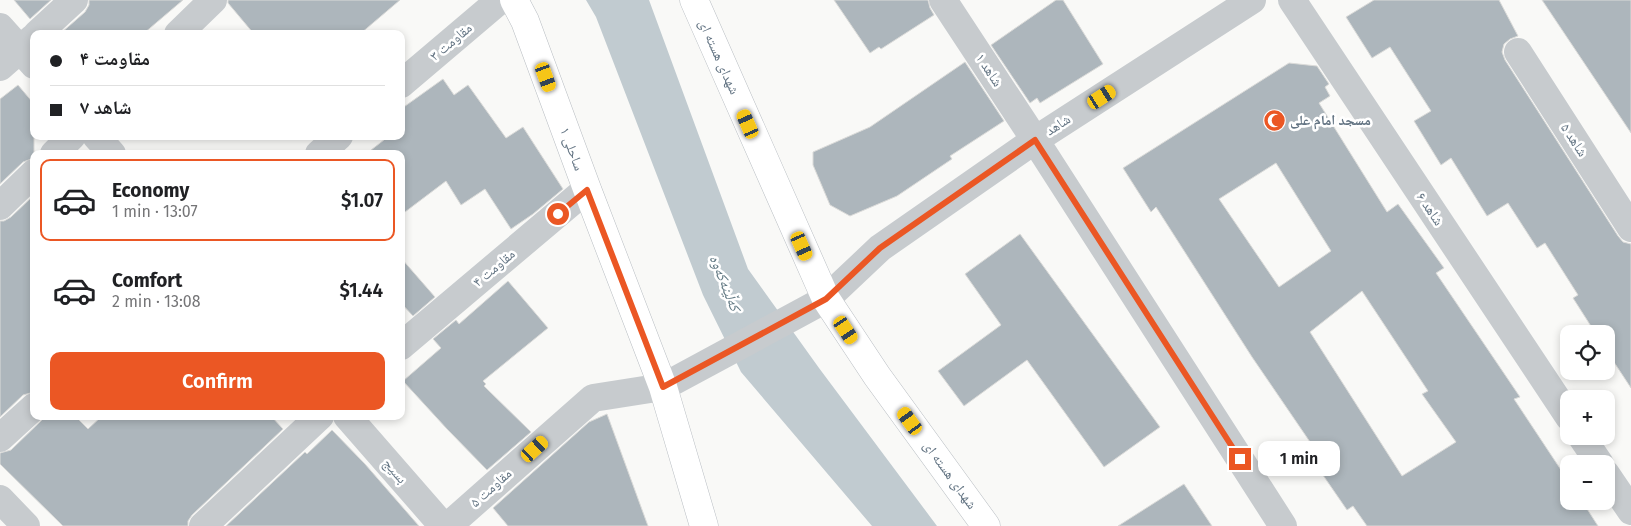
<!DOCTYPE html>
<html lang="en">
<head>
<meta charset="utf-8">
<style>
	:root { --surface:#fff; --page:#f2f2f2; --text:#202124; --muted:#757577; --line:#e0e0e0; --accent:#eb5724 }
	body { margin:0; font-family:"Fira Sans","Noto Naskh Arabic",sans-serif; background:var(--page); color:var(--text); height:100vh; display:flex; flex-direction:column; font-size:19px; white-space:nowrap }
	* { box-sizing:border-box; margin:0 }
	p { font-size:16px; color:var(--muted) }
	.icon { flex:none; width:28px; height:28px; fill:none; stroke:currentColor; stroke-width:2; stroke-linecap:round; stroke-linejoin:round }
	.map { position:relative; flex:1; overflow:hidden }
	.details { position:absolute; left:30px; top:150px; width:375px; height:270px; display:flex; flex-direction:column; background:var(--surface); border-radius:10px; box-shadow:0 2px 8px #0003 }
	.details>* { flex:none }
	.hud { position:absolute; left:30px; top:30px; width:375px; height:110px; border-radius:10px; box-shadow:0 2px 8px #0003; display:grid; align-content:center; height:110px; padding:0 20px; background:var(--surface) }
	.tools { position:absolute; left:1560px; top:325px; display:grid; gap:10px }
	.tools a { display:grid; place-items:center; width:55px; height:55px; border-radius:10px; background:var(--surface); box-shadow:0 2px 8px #0003; font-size:25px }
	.end { position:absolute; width:22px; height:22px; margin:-11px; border:6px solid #eb5724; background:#fff; box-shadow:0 0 0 2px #fff }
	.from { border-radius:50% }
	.bubble { position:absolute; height:35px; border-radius:10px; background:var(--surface); box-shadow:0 2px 8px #0003; font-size:16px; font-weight:600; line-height:35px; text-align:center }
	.car { position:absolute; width:15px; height:30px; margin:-15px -8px; border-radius:6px; box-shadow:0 0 4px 1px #0007; background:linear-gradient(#f5c518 24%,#345 0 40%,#f5c518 0 76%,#345 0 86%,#f5c518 0) }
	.hud b { display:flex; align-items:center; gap:18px; height:48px; font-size:19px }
	.hud b+b { border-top:1px solid var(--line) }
	.hud i { width:12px; height:12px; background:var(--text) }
	ul { padding:9px 0 0; list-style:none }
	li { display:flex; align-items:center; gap:15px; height:82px; margin:0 10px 8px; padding:0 10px; border:2px solid transparent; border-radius:10px }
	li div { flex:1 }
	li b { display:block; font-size:19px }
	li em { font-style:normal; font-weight:600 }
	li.active { border-color:var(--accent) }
	li>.icon { width:45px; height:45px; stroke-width:1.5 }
	.action { display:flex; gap:10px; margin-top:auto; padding:10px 20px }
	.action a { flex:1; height:58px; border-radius:10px; background:var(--accent); color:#fff; font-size:20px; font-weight:600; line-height:58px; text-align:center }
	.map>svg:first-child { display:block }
	.water { fill:#c1cbd0 }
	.building { fill:#adb6bc; stroke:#dbdbd9; fill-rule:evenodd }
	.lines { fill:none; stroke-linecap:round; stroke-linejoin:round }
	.secondary-casing { stroke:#b9bec3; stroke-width:29 }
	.street { stroke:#c7cbce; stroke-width:28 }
	.secondary { stroke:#fff; stroke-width:28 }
	.route { stroke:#eb5724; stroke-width:6 }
	.labels { text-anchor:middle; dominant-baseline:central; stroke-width:5; stroke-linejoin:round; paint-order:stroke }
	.street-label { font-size:14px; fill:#637483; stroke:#fff }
	.poi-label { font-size:14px; font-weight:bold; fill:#637483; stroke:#fff; text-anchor:start }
	.water-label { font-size:15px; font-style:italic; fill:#637a84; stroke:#fff }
</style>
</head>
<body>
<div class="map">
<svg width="1631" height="526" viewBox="0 0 1631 526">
	<rect width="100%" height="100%" fill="#f9f9f7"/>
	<path class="water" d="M 586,0 L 649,0 L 748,269 L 819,368 L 937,526 L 872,526 L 741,372 L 703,295 L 596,17 Z"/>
	<path class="building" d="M 14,0 L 51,0 L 30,19 Z
		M 89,0 L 183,0 L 143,34 L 60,34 L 85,12 L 89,5 Z
		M 228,0 L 400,0 L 360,34 L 254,34 L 228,3 Z
		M 834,0 L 928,0 L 930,8 L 934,15 L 881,49 L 879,47 L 870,53 Z
		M 1056,0 L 1063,0 L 1103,64 L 1040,103 L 1037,98 L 1030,103 L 991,45 Z
		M 1374,0 L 1499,0 L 1518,36 L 1510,39 L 1504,44 L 1502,52 L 1505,60 L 1618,236 L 1623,242 L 1631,244 L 1631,388 L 1606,350 L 1606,334 L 1596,334 L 1573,298 L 1578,295 L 1545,243 L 1537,248 L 1508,203 L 1487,216 L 1451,158 L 1441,165 L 1414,121 L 1431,111 L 1390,47 L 1372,58 L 1346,17 Z
		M 1542,0 L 1631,0 L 1631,133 Z
		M 965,62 L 1004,121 L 950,156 L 952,159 L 897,196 L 850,216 L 830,205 L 813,165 L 813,152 L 870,127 Z
		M 1289,63 L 1317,66 L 1329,84 L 1325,87 L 1330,96 L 1319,103 L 1387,212 L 1398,204 L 1444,268 L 1436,273 L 1520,397 L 1514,399 L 1569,482 L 1569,501 L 1582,501 L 1598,526 L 1367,526 L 1353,506 L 1347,510 L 1316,465 L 1323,461 L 1252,357 L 1156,207 L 1151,212 L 1123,168 ZM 1276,163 L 1331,251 L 1279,287 L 1219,199 ZM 1362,291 L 1428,391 L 1422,394 L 1456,442 L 1402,476 L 1310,332 Z
		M 443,79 L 454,95 L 468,85 L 506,138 L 523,127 L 563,189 L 533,214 L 511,229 L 485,189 L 461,205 L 446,181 L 401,215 L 401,154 L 366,154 L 389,136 L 401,136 L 401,109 Z
		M 18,85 L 34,104 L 34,158 L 23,162 L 0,184 L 0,99 Z
		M 34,195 L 34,392 L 23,395 L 0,417 L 0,221 L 4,221 L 11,217 Z
		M 1020,234 L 1160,427 L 1104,467 L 1027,360 L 964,406 L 938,371 L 1001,325 L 965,274 Z
		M 401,258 L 435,297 L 413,316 L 401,303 Z
		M 508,281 L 548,328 L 483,381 L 486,384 L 484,386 L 531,432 L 487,470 L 447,429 L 403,381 L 441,348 L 433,339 L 456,320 L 459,324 Z
		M 607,414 L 648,526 L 508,526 L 493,508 L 589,422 Z
		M 46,416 L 75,416 L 88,429 L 102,416 L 271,416 L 283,429 L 192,515 L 188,521 L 188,526 L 63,526 L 0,464 L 0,453 L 11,450 Z
		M 332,430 L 365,464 L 419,526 L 226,526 L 305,452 L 307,454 Z
		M 1184,484 L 1212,526 L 1118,526 Z"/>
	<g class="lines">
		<defs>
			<path id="secondary" d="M 514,0 L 525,21 L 587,189 L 663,387 L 704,526
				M 694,0 L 826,299 L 877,376 L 986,526"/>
		</defs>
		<use href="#secondary" class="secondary-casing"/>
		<path class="street" d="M 943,0 L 1035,140 L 1283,526
			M 1292,0 L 1569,417
			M 0,27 L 34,65
			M 37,34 L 74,0
			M 178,34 L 213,0
			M 1518,52 L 1631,228
			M 0,67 L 33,38
			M 401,84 L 500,0
			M 96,136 L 112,154
			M 54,154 L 72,136
			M 319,154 L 339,136
			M 0,206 L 34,173
			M 401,346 L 587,189
			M 347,416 L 443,526
			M 1581,436 L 1600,464
			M 0,438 L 34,407
			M 1606,474 L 1631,511
			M 0,499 L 26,526
			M 203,526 L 320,416
			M 448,526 L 593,398 L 663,387 L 826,299 L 880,248 L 1035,140 L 1252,0"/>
		<use href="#secondary" class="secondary"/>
	</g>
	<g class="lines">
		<path class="route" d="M 558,214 L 587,190 L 663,387 L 826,299 L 880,248 L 1035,140 L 1240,459"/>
	</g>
	<defs>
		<symbol id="mosque-disc" viewBox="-11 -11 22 22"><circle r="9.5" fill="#eb5724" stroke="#fff"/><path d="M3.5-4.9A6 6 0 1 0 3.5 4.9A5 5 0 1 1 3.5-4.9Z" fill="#fff"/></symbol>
	</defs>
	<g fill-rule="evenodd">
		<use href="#mosque-disc" x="1262" y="108" width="25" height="25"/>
	</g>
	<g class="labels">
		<g class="street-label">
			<text transform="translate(451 42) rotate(-40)">مقاومت ۳</text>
			<text transform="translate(719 57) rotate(66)">شهدای هسته ای</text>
			<text transform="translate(989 70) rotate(57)">شاهد ۱</text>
			<text transform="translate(1058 125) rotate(-33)">شاهد</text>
			<text transform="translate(1574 140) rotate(57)">شاهد ۵</text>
			<text transform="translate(572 149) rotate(70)">ساحلی ۱</text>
			<text transform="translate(1430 209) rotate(56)">شاهد ۶</text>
			<text transform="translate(494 268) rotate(-40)">مقاومت ۴</text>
			<text transform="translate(395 471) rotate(49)">بسیج</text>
			<text transform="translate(950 475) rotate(54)">شهدای هسته ای</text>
			<text transform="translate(491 488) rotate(-42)">مقاومت ۵</text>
		</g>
		<g class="poi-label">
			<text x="1290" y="120">مسجد امام علی</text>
		</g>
		<g class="water-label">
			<text transform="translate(725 283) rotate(68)">کەڵینەکەوە</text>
		</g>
	</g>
</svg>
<div class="tools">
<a><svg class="icon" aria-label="locate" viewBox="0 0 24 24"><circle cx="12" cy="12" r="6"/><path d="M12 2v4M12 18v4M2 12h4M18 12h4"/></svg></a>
<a>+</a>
<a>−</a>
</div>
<i class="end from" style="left:558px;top:214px"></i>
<i class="end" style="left:1240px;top:459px"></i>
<div class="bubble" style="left:1258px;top:441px;width:82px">1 min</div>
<i class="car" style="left:546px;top:77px;rotate:160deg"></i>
<i class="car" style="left:1102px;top:97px;rotate:57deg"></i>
<i class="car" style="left:748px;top:124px;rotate:336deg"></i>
<i class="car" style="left:802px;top:246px;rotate:156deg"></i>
<i class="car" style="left:846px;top:330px;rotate:146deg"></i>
<i class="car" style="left:910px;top:421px;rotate:324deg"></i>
<i class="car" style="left:535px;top:449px;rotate:48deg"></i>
<div class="hud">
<b><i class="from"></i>مقاومت ۴</b>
<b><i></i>شاهد ۷</b>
</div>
<section class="details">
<ul>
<li class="active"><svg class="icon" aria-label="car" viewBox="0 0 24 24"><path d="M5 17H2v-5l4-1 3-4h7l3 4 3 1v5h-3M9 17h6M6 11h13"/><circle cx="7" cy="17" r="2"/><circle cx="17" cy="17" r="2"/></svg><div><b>Economy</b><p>1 min · 13:07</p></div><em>$1.07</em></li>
<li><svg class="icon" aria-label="car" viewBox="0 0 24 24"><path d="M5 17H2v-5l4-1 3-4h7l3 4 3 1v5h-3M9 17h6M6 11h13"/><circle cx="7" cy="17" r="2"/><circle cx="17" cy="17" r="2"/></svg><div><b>Comfort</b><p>2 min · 13:08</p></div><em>$1.44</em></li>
</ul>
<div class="action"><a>Confirm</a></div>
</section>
</div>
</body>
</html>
